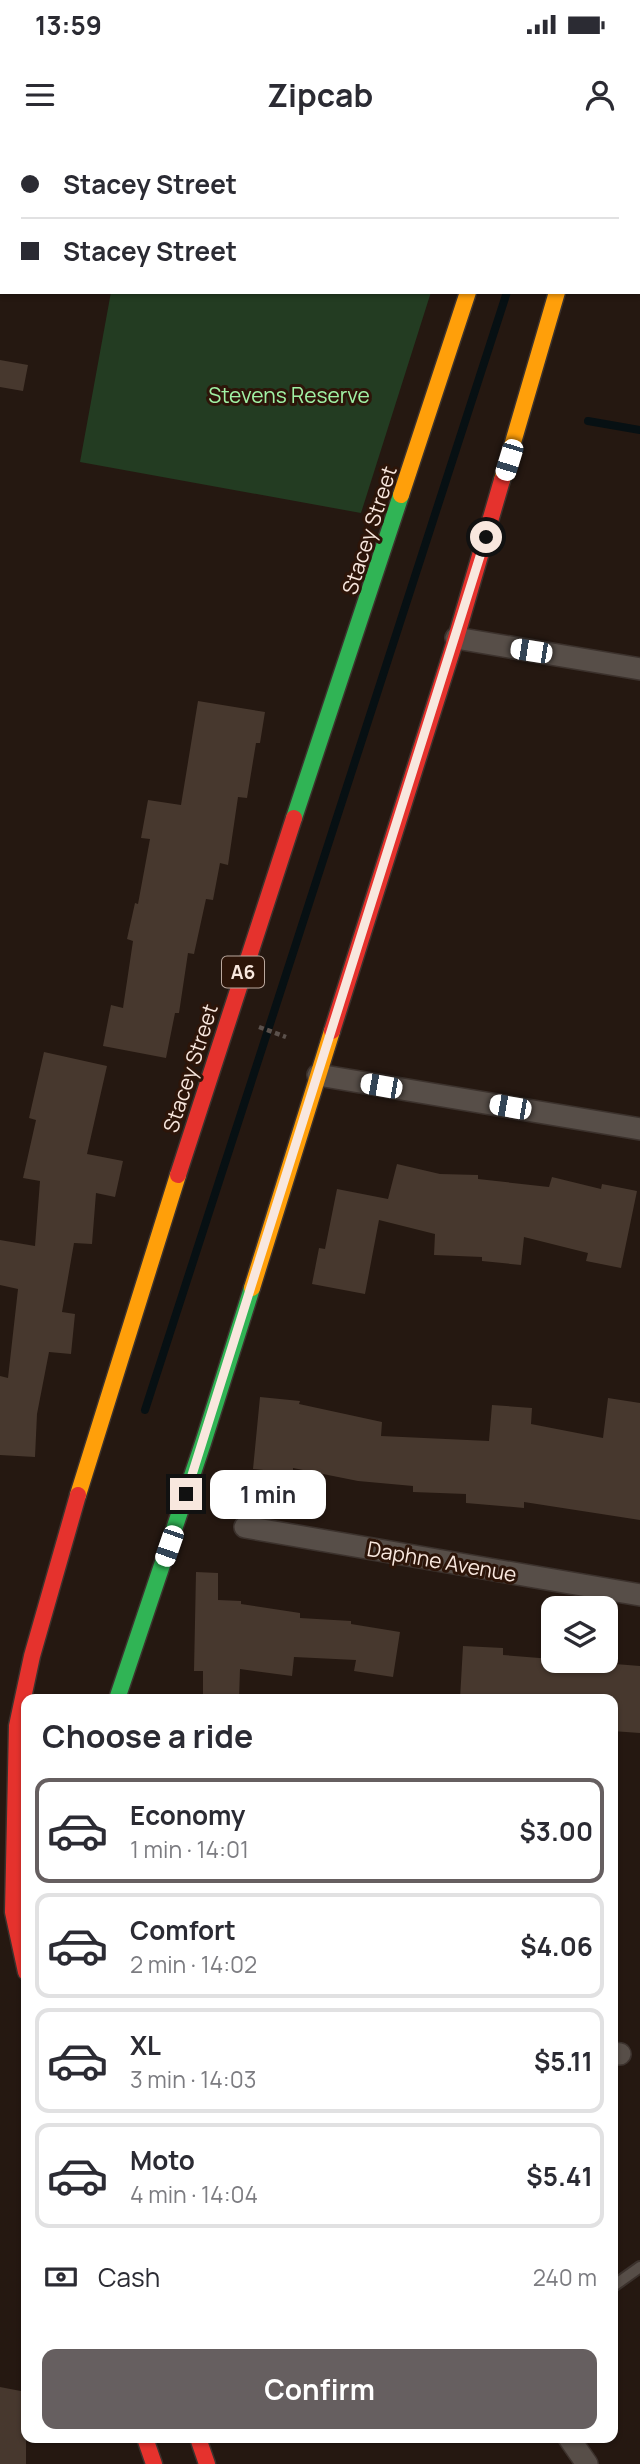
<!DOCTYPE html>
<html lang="en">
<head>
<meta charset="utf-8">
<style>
	:root { --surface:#fff; --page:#f2f2f3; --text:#2b2b33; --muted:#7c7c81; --line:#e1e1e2; --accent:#665f60 }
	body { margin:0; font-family:Manrope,sans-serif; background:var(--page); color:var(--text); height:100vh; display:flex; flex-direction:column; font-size:26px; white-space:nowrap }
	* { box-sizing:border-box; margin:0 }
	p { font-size:23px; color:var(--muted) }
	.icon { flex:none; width:38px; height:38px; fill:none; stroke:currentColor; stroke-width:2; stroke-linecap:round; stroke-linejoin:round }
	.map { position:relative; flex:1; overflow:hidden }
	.drawer { position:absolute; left:21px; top:1554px; width:597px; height:749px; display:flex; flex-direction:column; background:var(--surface); border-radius:14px; box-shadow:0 2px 5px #0004 }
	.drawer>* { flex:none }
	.top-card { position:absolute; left:0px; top:0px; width:640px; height:154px; box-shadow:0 2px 5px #0004; display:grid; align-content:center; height:154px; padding:0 21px; background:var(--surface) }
	.fabs { position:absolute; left:541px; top:1456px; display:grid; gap:14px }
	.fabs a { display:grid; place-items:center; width:77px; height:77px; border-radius:14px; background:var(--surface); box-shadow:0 2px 5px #0004; font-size:35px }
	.end { position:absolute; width:32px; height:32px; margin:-16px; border:9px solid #f8e7de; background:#111; box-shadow:0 0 0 4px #111 }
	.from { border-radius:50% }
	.bubble { position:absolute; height:49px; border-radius:14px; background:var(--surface); box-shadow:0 2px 5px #0004; font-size:23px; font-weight:700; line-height:49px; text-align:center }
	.car { position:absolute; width:21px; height:42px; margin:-21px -10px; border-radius:9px; box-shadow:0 0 5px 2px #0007; background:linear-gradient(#fff 24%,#345 0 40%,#fff 0 76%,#345 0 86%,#fff 0) }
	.top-card b { display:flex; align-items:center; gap:24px; height:66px; font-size:26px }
	.top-card b+b { border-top:2px solid var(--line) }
	.top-card i { width:18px; height:18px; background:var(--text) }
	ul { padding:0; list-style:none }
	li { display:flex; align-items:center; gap:21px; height:105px; margin:0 14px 10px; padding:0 7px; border:4px solid var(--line); border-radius:14px }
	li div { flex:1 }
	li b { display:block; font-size:26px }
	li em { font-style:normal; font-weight:700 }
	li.current { border-color:var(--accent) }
	li>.icon { width:63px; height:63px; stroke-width:1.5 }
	h2 { padding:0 21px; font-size:32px; line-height:84px }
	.pay { display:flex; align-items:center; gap:18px; height:77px; padding:0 21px; font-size:26px }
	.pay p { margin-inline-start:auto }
	.action { display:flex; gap:14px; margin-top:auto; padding:14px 21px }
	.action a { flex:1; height:80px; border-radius:14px; background:var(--accent); color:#fff; font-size:28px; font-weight:700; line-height:80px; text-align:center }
	.status { display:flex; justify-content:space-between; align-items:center; height:49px; padding:0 35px; background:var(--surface); direction:ltr }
	.status svg { height:19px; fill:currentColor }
	header { display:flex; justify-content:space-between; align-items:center; height:91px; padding:0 21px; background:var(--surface); font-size:32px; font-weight:700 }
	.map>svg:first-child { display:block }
	.green { fill:#233c22 }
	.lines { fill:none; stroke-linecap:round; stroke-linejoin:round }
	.stream { stroke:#071013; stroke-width:8 }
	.building { fill:#47382e }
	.lane-casing { stroke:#3c322d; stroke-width:14 }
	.street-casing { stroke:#3c322d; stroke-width:24 }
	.fast-casing { stroke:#3c322d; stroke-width:19 }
	.slow-casing { stroke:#3c322d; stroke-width:19 }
	.jam-casing { stroke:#3c322d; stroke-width:19 }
	.path { stroke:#5b514c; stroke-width:4.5; stroke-dasharray:5 3.5; stroke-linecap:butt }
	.lane { stroke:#574e48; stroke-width:10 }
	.street { stroke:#574e48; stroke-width:21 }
	.fast { stroke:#30b455; stroke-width:16 }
	.slow { stroke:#ff9f0a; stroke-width:16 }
	.jam { stroke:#e5322d; stroke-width:16 }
	.route { stroke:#f8e7de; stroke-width:9 }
	.labels { text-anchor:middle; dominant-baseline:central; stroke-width:6; stroke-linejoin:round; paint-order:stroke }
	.shield { fill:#2d1509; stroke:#bba89e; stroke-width:2 }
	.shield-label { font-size:19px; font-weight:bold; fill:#f8e7de }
	.park-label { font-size:21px; fill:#a0f2a5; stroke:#2d1509 }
	.street-label { font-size:21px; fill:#f8e7de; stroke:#2d1509 }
</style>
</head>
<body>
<div class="status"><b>13:59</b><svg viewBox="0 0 49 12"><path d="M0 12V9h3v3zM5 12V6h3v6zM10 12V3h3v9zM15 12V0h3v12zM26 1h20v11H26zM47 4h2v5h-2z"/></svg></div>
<header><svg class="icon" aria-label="menu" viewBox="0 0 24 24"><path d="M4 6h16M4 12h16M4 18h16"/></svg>Zipcab<svg class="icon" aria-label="person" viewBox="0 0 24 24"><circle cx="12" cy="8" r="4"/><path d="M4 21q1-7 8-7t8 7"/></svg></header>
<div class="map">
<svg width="640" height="2324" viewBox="0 0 640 2324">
	<rect width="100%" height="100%" fill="#251811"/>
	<path class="green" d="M 138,0 L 480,0 L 138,2 Z
		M 111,152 L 431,152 L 361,373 L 80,322 Z"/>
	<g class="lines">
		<path class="stream" d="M 588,281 L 640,290
			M 145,1270 L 507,152"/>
	</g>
	<path class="building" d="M 0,220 L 28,225 L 23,251 L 0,247 Z
		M 198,561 L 265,572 L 260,603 L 256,603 L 247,658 L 238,657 L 228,725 L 220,723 L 213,760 L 206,759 L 194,814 L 188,813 L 179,873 L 175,873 L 166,918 L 103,906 L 111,865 L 123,868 L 133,801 L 127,799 L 135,763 L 138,764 L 150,699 L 141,698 L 148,660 L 181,665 Z
		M 44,912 L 107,926 L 87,1014 L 123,1021 L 115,1057 L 96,1053 L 92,1104 L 74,1103 L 62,1172 L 75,1174 L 71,1214 L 49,1212 L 37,1274 L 35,1317 L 0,1315 L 0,1236 L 8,1238 L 18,1149 L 0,1145 L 0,1100 L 35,1106 L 40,1041 L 23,1038 L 36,980 L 29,978 Z
		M 397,1024 L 440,1034 L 478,1035 L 478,1039 L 549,1047 L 552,1037 L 601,1049 L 602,1044 L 637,1051 L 621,1128 L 586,1121 L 588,1113 L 524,1097 L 521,1125 L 482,1121 L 482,1117 L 434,1115 L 435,1094 L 379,1080 L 365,1154 L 312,1144 L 319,1108 L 325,1109 L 337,1049 L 388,1059 Z
		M 260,1257 L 300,1261 L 299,1264 L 382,1282 L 381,1296 L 489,1301 L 492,1265 L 532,1268 L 531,1284 L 603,1298 L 608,1258 L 640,1263 L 640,1380 L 524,1362 L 524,1368 L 466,1363 L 466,1354 L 413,1352 L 413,1346 L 358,1341 L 293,1328 L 293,1333 L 253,1329 Z
		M 196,1432 L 218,1433 L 218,1460 L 241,1461 L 241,1464 L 300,1473 L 300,1478 L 351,1481 L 351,1484 L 400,1492 L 393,1537 L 354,1531 L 356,1520 L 294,1517 L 292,1536 L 240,1529 L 239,1559 L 203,1559 L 203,1531 L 194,1531 Z
		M 463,1506 L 503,1508 L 503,1515 L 640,1526 L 640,1593 L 612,1591 L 612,1559 L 460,1559 Z
		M 0,2247 L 26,2252 L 26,2324 L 0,2324 Z"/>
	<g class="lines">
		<defs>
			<path id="lane" d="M 612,2147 L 640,2127"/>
			<path id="street" d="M 456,498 L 640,529
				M 318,935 L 640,989
				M 245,1387 L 640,1455
				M 612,1913 L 620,1914
				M 569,2298 L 587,2324"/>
			<path id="fast" d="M 294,678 L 401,355
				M 117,1559 L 203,1303 L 252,1148"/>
			<path id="slow" d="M 518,0 L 518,2
				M 639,62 L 640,62
				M 502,340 L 557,152
				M 401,355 L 468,152
				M 252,1148 L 332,891
				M 78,1355 L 178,1035"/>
			<path id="jam" d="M 600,2 L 601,0
				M 332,891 L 456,498 L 502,340
				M 178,1035 L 294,678
				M 26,1832 L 13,1772 L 17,1586 L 32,1516 L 78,1355
				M 145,2298 L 154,2324
				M 198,2298 L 207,2324"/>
		</defs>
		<use href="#lane" class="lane-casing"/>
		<use href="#street" class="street-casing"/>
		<use href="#fast" class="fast-casing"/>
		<use href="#slow" class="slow-casing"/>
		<use href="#jam" class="jam-casing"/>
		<path class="path" d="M 259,887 L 286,897"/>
		<use href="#lane" class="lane"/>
		<use href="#street" class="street"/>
		<use href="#fast" class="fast"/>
		<use href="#slow" class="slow"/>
		<use href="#jam" class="jam"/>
	</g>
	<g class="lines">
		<path class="route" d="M 186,1354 L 486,397"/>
	</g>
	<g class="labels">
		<rect class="shield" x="222" y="816.5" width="42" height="31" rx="5"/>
		<g class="shield-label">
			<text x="243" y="832">A6</text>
		</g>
		<g class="park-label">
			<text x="289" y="255">Stevens Reserve</text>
		</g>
		<g class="street-label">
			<text transform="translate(369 390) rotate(-72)">Stacey Street</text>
			<text transform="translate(190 928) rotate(-72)">Stacey Street</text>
			<text transform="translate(442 1421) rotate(10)">Daphne Avenue</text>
		</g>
	</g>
</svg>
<div class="fabs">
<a><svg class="icon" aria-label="layers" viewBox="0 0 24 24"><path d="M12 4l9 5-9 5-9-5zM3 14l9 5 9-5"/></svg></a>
</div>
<i class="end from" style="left:486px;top:397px"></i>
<i class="end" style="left:186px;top:1354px"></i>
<div class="bubble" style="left:210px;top:1330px;width:116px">1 min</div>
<i class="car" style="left:509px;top:320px;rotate:197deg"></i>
<i class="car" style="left:531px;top:511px;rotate:279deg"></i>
<i class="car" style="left:381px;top:946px;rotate:280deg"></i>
<i class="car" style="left:510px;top:967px;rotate:280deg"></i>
<i class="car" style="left:169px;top:1406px;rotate:199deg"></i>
<div class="top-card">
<b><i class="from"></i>Stacey Street</b>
<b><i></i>Stacey Street</b>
</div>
<section class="drawer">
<h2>Choose a ride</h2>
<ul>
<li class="current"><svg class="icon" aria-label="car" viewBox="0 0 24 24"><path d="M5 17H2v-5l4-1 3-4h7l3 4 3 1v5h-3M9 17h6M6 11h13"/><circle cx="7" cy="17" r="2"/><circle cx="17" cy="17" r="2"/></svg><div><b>Economy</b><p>1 min · 14:01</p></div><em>$3.00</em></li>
<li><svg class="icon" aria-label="car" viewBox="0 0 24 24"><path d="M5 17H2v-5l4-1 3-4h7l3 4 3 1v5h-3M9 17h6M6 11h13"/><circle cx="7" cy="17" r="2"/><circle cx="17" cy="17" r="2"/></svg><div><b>Comfort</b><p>2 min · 14:02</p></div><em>$4.06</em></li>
<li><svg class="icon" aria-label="car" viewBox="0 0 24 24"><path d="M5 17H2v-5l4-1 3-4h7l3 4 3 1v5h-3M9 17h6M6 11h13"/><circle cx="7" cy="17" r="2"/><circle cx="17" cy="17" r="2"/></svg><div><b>XL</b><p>3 min · 14:03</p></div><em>$5.11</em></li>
<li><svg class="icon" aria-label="car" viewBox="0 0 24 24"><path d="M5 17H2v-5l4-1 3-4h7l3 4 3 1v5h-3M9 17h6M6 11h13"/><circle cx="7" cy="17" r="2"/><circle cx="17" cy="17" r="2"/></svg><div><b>Moto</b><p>4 min · 14:04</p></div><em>$5.41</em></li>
</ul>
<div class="pay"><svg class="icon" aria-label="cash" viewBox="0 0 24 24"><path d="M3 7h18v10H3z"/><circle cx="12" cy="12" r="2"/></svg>Cash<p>240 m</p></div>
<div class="action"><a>Confirm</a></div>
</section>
</div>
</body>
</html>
